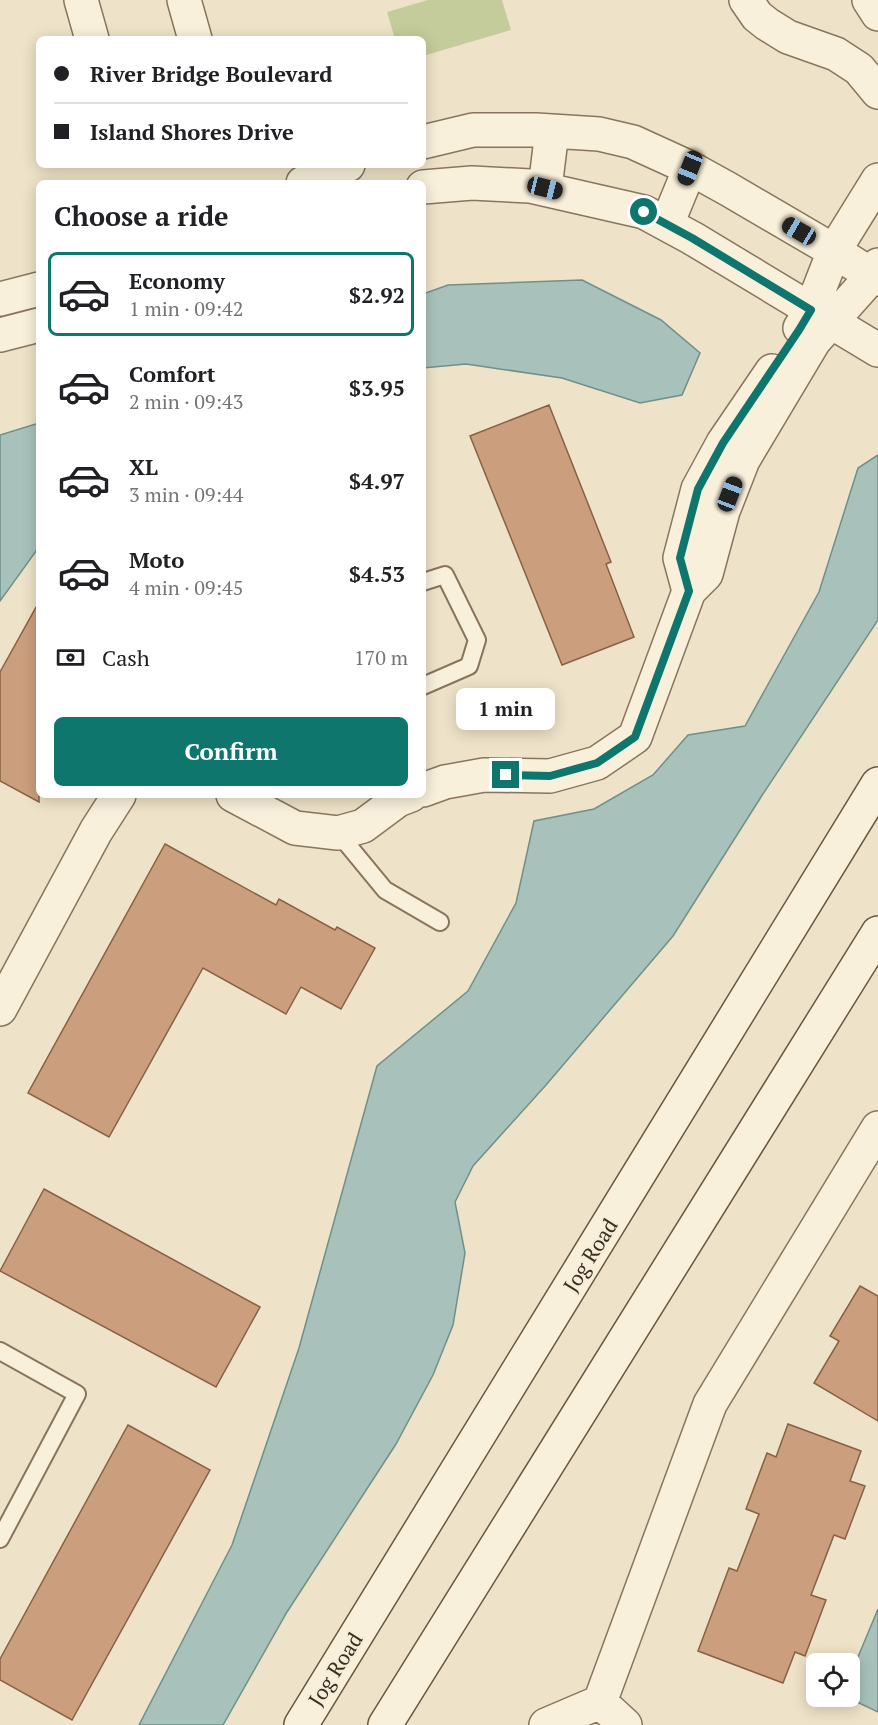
<!DOCTYPE html>
<html lang="en">
<head>
<meta charset="utf-8">
<style>
	:root { --surface:#fff; --page:#f2f2f2; --text:#202124; --muted:#757577; --line:#e0e0e0; --accent:#0f766e }
	body { margin:0; font-family:"PT Serif",serif; background:var(--page); color:var(--text); height:100vh; display:flex; flex-direction:column; font-size:22px; white-space:nowrap }
	* { box-sizing:border-box; margin:0 }
	p { font-size:20px; color:var(--muted) }
	.icon { flex:none; width:33px; height:33px; fill:none; stroke:currentColor; stroke-width:2; stroke-linecap:round; stroke-linejoin:round }
	.map { position:relative; flex:1; overflow:hidden }
	.panel { position:absolute; left:36px; top:180px; width:390px; height:618px; display:flex; flex-direction:column; background:var(--surface); border-radius:9px; box-shadow:0 3px 15px #0003 }
	.panel>* { flex:none }
	.top-card { position:absolute; left:36px; top:36px; width:390px; height:132px; border-radius:9px; box-shadow:0 3px 15px #0003; display:grid; align-content:center; height:132px; padding:0 18px; background:var(--surface) }
	.fabs { position:absolute; left:806px; top:1653px; display:grid; gap:12px }
	.fabs a { display:grid; place-items:center; width:54px; height:54px; border-radius:9px; background:var(--surface); box-shadow:0 3px 15px #0003; font-size:30px }
	.end { position:absolute; width:27px; height:27px; margin:-14px; border:8px solid #0f766e; background:#fff; box-shadow:0 0 0 3px #fff }
	.from { border-radius:50% }
	.bubble { position:absolute; height:42px; border-radius:9px; background:var(--surface); box-shadow:0 3px 15px #0003; font-size:20px; font-weight:800; line-height:42px; text-align:center }
	.car { position:absolute; width:18px; height:36px; margin:-18px -9px; border-radius:8px; box-shadow:0 0 4px 2px #0007; background:linear-gradient(#222 24%,#8ab4d8 0 40%,#222 0 76%,#8ab4d8 0 86%,#222 0) }
	.top-card b { display:flex; align-items:center; gap:21px; height:57px; font-size:22px }
	.top-card b+b { border-top:2px solid var(--line) }
	.top-card i { width:15px; height:15px; background:var(--text) }
	ul { padding:0; list-style:none }
	li { display:flex; align-items:center; gap:18px; height:84px; margin:0 12px 9px; padding:0 6px; border:3px solid transparent; border-radius:9px }
	li div { flex:1 }
	li b { display:block; font-size:22px }
	li em { font-style:normal; font-weight:800 }
	li.on { border-color:var(--accent) }
	li>.icon { width:54px; height:54px; stroke-width:1.5 }
	h2 { padding:0 18px; font-size:27px; line-height:72px }
	.pay { display:flex; align-items:center; gap:15px; height:66px; padding:0 18px; font-size:22px }
	.pay p { margin-inline-start:auto }
	.button { display:flex; gap:12px; margin-top:auto; padding:12px 18px }
	.button a { flex:1; height:69px; border-radius:9px; background:var(--accent); color:#fff; font-size:24px; font-weight:800; line-height:69px; text-align:center }
	.map>svg:first-child { display:block }
	.green { fill:#c5cc9b }
	.water { fill:#a8c2bb; stroke:#6f9089; stroke-width:1.5 }
	.building { fill:#cb9f7e; stroke:#886043; stroke-width:1.5 }
	.lines { fill:none; stroke-linecap:round; stroke-linejoin:round }
	.service-casing { stroke:#89755d; stroke-width:20 }
	.minor-casing { stroke:#89755d; stroke-width:36 }
	.secondary-casing { stroke:#6b5640; stroke-width:36 }
	.service { stroke:#f8f0db; stroke-width:16 }
	.minor { stroke:#f8f0db; stroke-width:33 }
	.secondary { stroke:#f8f0db; stroke-width:33 }
	.route { stroke:#0f766e; stroke-width:8 }
	.labels { text-anchor:middle; dominant-baseline:central; stroke-width:4.5; stroke-linejoin:round; paint-order:stroke }
	.street-label { font-size:21px; fill:#3a2d20; stroke:#f5edd7 }
</style>
</head>
<body>
<div class="map">
<svg width="878" height="1725" viewBox="0 0 878 1725">
	<rect width="100%" height="100%" fill="#eee3c8"/>
	<path class="green" d="M 428,0 L 502,0 L 511,30 L 423,56 L 423,39 L 395,39 L 387,12 Z"/>
	<path class="water" d="M 582,280 L 661,320 L 700,353 L 682,395 L 640,403 L 562,378 L 466,364 L 423,368 L 423,294 L 448,285 Z
		M 39,423 L 39,547 L 0,601 L 0,435 Z
		M 878,455 L 878,620 L 761,797 L 673,936 L 546,1085 L 473,1166 L 455,1202 L 465,1253 L 453,1325 L 433,1375 L 396,1444 L 287,1612 L 223,1725 L 139,1725 L 232,1545 L 299,1348 L 377,1066 L 468,991 L 516,903 L 534,821 L 594,809 L 653,775 L 688,735 L 745,726 L 819,592 L 858,468 Z
		M 878,1609 L 878,1712 L 859,1703 L 850,1676 Z"/>
	<path class="building" d="M 549,405 L 611,562 L 606,564 L 634,637 L 562,665 L 470,436 Z
		M 39,602 L 39,802 L 0,781 L 0,672 Z
		M 165,844 L 276,905 L 279,899 L 335,930 L 337,927 L 375,948 L 341,1009 L 301,987 L 286,1014 L 203,968 L 109,1137 L 28,1093 Z
		M 44,1189 L 260,1307 L 216,1387 L 0,1271 Z
		M 860,1286 L 878,1296 L 878,1421 L 814,1383 L 839,1341 L 830,1336 Z
		M 788,1424 L 861,1451 L 850,1481 L 865,1486 L 845,1539 L 834,1535 L 811,1595 L 826,1600 L 805,1656 L 795,1652 L 783,1683 L 698,1651 L 729,1568 L 737,1571 L 759,1514 L 746,1509 L 767,1453 L 776,1457 Z
		M 128,1425 L 210,1470 L 72,1720 L 0,1680 L 0,1659 Z"/>
	<g class="lines">
		<defs>
			<path id="service" d="M 423,582 L 445,575 L 477,640 L 469,666 L 423,686
				M 338,833 L 385,890 L 440,922
				M 0,1351 L 77,1394 L 0,1539"/>
			<path id="minor" d="M 81,0 L 92,39
				M 184,0 L 195,39
				M 746,0 L 757,16 L 767,24 L 788,37 L 836,54 L 859,69 L 878,92
				M 869,0 L 878,14
				M 423,142 L 473,130 L 536,130 L 599,134 L 633,142 L 690,168 L 728,189 L 834,251 L 878,279
				M 303,183 L 348,165
				M 423,187 L 472,183 L 530,186 L 644,212 L 692,238 L 878,350
				M 545,188 L 552,131
				M 667,224 L 690,168
				M 0,299 L 39,289
				M 800,328 L 811,310 L 834,251 L 878,180
				M 0,335 L 39,325
				M 689,591 L 680,558 L 698,489 L 723,443 L 772,371
				M 423,790 L 445,782 L 484,775 L 550,776 L 597,763 L 635,737 L 689,591 L 706,574 L 723,511 L 743,460 L 814,341 L 872,276 L 878,265
				M 233,795 L 295,828 L 338,833 L 363,826 L 398,800 L 411,795
				M 0,1009 L 96,831 L 119,795
				M 600,1702 L 710,1404 L 878,1128
				M 546,1725 L 600,1702 L 625,1725"/>
			<path id="secondary" d="M 301,1725 L 878,784
				M 385,1725 L 878,933"/>
		</defs>
		<use href="#service" class="service-casing"/>
		<use href="#minor" class="minor-casing"/>
		<use href="#secondary" class="secondary-casing"/>
		<use href="#service" class="service"/>
		<use href="#minor" class="minor"/>
		<use href="#secondary" class="secondary"/>
	</g>
	<g class="lines">
		<path class="route" d="M 506,775 L 550,776 L 597,763 L 635,737 L 689,591 L 680,558 L 698,489 L 723,443 L 799,330 L 811,310 L 692,238 L 644,212"/>
	</g>
	<g class="labels">
		<g class="street-label">
			<text transform="translate(590 1255) rotate(-58)">Jog Road</text>
			<text transform="translate(335 1669) rotate(-58)">Jog Road</text>
		</g>
	</g>
</svg>
<div class="fabs">
<a><svg class="icon" aria-label="locate" viewBox="0 0 24 24"><circle cx="12" cy="12" r="6"/><path d="M12 2v4M12 18v4M2 12h4M18 12h4"/></svg></a>
</div>
<i class="end from" style="left:644px;top:212px"></i>
<i class="end" style="left:506px;top:775px"></i>
<div class="bubble" style="left:456px;top:688px;width:99px">1 min</div>
<i class="car" style="left:690px;top:168px;rotate:202deg"></i>
<i class="car" style="left:545px;top:188px;rotate:104deg"></i>
<i class="car" style="left:799px;top:231px;rotate:300deg"></i>
<i class="car" style="left:730px;top:494px;rotate:21deg"></i>
<div class="top-card">
<b><i class="from"></i>River Bridge Boulevard</b>
<b><i></i>Island Shores Drive</b>
</div>
<section class="panel">
<h2>Choose a ride</h2>
<ul>
<li class="on"><svg class="icon" aria-label="car" viewBox="0 0 24 24"><path d="M5 17H2v-5l4-1 3-4h7l3 4 3 1v5h-3M9 17h6M6 11h13"/><circle cx="7" cy="17" r="2"/><circle cx="17" cy="17" r="2"/></svg><div><b>Economy</b><p>1 min · 09:42</p></div><em>$2.92</em></li>
<li><svg class="icon" aria-label="car" viewBox="0 0 24 24"><path d="M5 17H2v-5l4-1 3-4h7l3 4 3 1v5h-3M9 17h6M6 11h13"/><circle cx="7" cy="17" r="2"/><circle cx="17" cy="17" r="2"/></svg><div><b>Comfort</b><p>2 min · 09:43</p></div><em>$3.95</em></li>
<li><svg class="icon" aria-label="car" viewBox="0 0 24 24"><path d="M5 17H2v-5l4-1 3-4h7l3 4 3 1v5h-3M9 17h6M6 11h13"/><circle cx="7" cy="17" r="2"/><circle cx="17" cy="17" r="2"/></svg><div><b>XL</b><p>3 min · 09:44</p></div><em>$4.97</em></li>
<li><svg class="icon" aria-label="car" viewBox="0 0 24 24"><path d="M5 17H2v-5l4-1 3-4h7l3 4 3 1v5h-3M9 17h6M6 11h13"/><circle cx="7" cy="17" r="2"/><circle cx="17" cy="17" r="2"/></svg><div><b>Moto</b><p>4 min · 09:45</p></div><em>$4.53</em></li>
</ul>
<div class="pay"><svg class="icon" aria-label="cash" viewBox="0 0 24 24"><path d="M3 7h18v10H3z"/><circle cx="12" cy="12" r="2"/></svg>Cash<p>170 m</p></div>
<div class="button"><a>Confirm</a></div>
</section>
</div>
</body>
</html>
